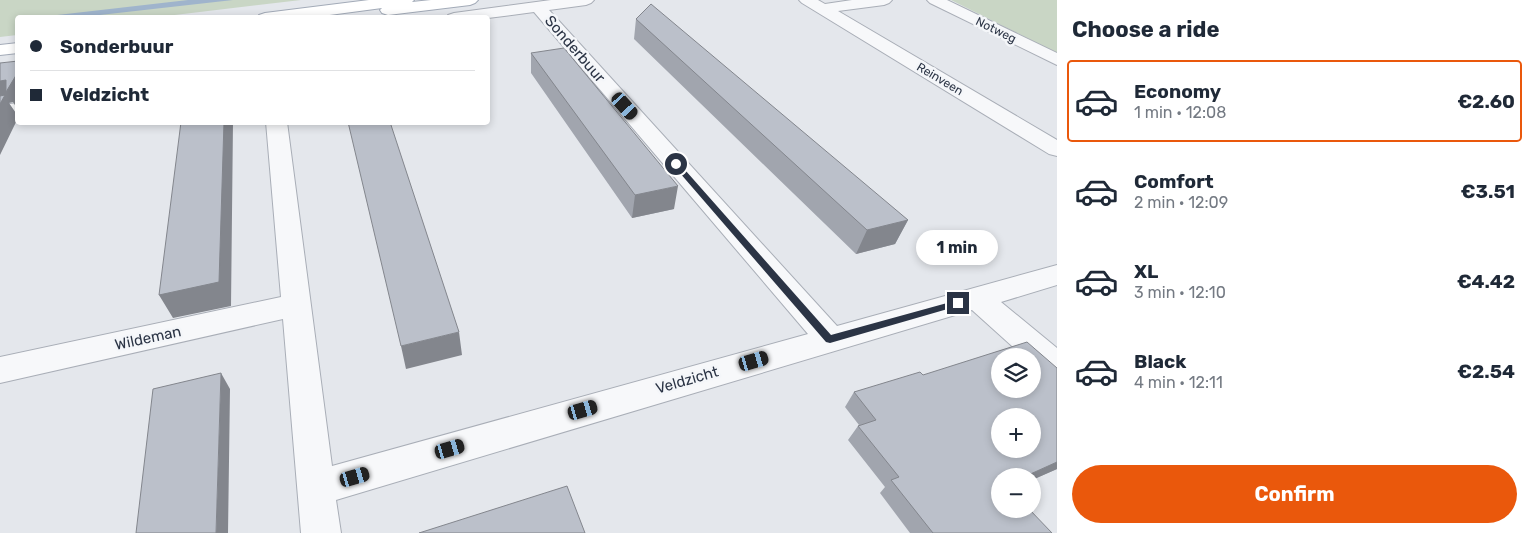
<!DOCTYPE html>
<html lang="en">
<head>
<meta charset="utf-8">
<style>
	:root { --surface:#fff; --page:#f6f6f7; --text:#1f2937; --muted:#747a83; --line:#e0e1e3; --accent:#ea580c }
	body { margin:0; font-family:Rubik,sans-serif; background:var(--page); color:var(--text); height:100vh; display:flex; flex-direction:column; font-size:19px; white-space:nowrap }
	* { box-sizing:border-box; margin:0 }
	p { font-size:16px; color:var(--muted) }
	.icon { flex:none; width:28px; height:28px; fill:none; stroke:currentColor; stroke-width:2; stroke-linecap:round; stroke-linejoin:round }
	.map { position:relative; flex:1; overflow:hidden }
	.drawer { display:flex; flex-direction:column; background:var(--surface); width:475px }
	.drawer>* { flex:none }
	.banner { position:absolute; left:15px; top:15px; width:475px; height:110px; border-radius:5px; box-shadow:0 2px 8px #0003; display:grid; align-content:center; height:110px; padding:0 15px; background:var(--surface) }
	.buttons { position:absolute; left:991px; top:348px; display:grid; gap:10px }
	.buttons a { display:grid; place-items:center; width:50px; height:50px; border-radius:50%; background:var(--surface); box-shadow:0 2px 8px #0003; font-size:25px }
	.end { position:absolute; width:22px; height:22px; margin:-11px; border:6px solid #2b3445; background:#fff; box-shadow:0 0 0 2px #fff }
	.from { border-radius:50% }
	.bubble { position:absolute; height:35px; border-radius:18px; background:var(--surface); box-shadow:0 2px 8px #0003; font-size:16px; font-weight:700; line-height:35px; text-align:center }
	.car { position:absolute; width:15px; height:30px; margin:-15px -8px; border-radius:6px; box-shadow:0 0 4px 1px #0007; background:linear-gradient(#222 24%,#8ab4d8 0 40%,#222 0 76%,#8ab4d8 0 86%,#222 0) }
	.banner b { display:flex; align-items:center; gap:18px; height:48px; font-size:19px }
	.banner b+b { border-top:1px solid var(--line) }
	.banner i { width:12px; height:12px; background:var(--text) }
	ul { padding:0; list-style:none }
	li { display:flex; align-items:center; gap:15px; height:82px; margin:0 10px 8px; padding:0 5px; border:2px solid transparent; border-radius:5px }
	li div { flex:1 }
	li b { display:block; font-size:19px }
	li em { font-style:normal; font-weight:700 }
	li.on { border-color:var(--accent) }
	li>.icon { width:45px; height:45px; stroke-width:1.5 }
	h2 { padding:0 15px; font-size:22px; line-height:60px }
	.cta { display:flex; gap:10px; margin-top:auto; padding:10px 15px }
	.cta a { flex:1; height:58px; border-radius:30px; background:var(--accent); color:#fff; font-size:20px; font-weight:700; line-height:58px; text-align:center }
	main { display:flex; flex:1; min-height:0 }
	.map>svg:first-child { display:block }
	.green { fill:#c9d6c5 }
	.water { fill:#9fb4cc }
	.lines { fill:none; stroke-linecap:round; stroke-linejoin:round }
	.minor-casing { stroke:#a9aeb7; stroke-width:2 }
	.major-casing { stroke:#a3abb8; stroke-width:2 }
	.minor { fill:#f7f8fa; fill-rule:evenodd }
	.major { fill:#fff; fill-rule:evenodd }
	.wall { fill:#a1a5ae }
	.shaded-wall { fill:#83868d }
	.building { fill:#bbc0ca; stroke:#83868d; fill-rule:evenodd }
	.route { fill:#2b3445 }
	.labels { text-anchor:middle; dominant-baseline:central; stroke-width:5; stroke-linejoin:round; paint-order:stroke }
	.far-street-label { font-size:12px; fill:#2b3445; stroke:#f4f6f9 }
	.street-label { font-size:15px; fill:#2b3445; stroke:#f4f6f9 }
</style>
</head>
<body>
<main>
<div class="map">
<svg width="1057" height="533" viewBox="0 0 1057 533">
	<rect width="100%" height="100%" fill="#e4e7ec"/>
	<path class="green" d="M 0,0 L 301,0 L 158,17 L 18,18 L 17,35 L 0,37 Z
		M 951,0 L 1057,0 L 1057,53 Z"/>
	<path class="water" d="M 188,0 L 233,0 L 82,17 L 40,17 Z"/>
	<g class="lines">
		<defs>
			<path id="minor" d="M 551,0 L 594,0 L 591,3 L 586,5 L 549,10 L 837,326 L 1057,265 L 1057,285 L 1001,302 L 1057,348 L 1057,380 L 1046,376 L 1032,364 L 1032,356 L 1023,356 L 972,310 L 336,500 L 341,533 L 301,533 L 283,319 L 0,383 L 0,357 L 281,297 L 266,122 L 287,122 L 332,466 L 808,334 L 534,12 L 488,18 L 446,18 L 448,15 L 454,13 Z
				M 799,0 L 818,0 L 825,4 L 852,0 L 892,0 L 889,3 L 884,5 L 838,11 L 1057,140 L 1057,156 L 1049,154 L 802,3 Z
				M 927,0 L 947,0 L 1057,53 L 1057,65 L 930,3 Z
				M 18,103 L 18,115 L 0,117 L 0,105 Z"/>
			<path id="major" d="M 369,0 L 414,0 L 412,2 L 431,0 L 478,0 L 475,3 L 470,5 L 388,15 L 382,13 L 380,10 L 382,8 L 307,18 L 257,18 L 259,15 L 265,13 Z
				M 18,43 L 18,53 L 0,55 L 0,45 Z"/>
		</defs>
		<use href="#minor" class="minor-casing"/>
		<use href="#major" class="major-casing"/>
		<use href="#minor" class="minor"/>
		<use href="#major" class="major"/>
	</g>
	<path class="wall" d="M 636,19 L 908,220 L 895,244 L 856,254 L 634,39 Z
		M 531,53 L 674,209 L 632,218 L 531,73 Z
		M 1057,368 L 1057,469 L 1032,480 L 1032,476 L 1000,509 L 1052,533 L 910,533 L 880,493 L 885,487 L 848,440 L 858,426 L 859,425 L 845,407 L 854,392 L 923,375 Z"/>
	<path class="shaded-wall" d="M 18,72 L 18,110 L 13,102 L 9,103 L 18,116 L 18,118 L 0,155 L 0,81 Z
		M 224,122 L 233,122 L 231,306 L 173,318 L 159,295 Z
		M 678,186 L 674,209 L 632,218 L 635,195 Z
		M 908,220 L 895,244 L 856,254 L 867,230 Z
		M 459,332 L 462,355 L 406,369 L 401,346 Z
		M 221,373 L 230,389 L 228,533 L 216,533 Z
		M 1057,462 L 1057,469 L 1032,480 L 1032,476 L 1026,476 Z"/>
	<path class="building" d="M 651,4 L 908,220 L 867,230 L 636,19 Z
		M 564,48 L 678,186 L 635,195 L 531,53 Z
		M 18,61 L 18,72 L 6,92 L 6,80 L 0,81 L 0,63 Z
		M 5,95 L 0,104 L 0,96 Z
		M 181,122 L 224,122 L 219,282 L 159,295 Z
		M 348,122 L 390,122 L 459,332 L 401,346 Z
		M 1027,342 L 1057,368 L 1057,462 L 1026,476 L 1000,476 L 1000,509 L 1029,509 L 1052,533 L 933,533 L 891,480 L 899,477 L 858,426 L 876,420 L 854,392 L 920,372 L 923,375 ZM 1000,356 L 1032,356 L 1032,389 L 1000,389 ZM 1000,416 L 1032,416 L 1032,449 L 1000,449 Z
		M 221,373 L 216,533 L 136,533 L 153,389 Z
		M 567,486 L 585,533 L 419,533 Z"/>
	<path class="route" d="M 673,162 L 678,162 L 831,335 L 958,300 L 963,303 L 958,306 L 830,343 L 826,342 L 673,165 Z"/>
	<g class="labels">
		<g class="far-street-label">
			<text transform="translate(996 30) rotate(26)">Notweg</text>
			<text transform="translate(940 79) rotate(31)">Reinveen</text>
		</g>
		<g class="street-label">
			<text transform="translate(575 49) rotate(49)">Sonderbuur</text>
			<text transform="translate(148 338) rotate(-12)">Wildeman</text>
			<text transform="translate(687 380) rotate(-16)">Veldzicht</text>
		</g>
	</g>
</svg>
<div class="buttons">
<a><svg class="icon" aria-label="layers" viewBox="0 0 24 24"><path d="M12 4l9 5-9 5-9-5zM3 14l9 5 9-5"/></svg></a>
<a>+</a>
<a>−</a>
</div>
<i class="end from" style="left:676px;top:164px"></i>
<i class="end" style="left:958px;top:303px"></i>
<div class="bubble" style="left:916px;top:230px;width:82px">1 min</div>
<i class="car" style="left:625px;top:106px;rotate:138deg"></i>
<i class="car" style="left:754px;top:361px;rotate:74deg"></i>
<i class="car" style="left:583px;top:410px;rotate:74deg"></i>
<i class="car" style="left:450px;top:449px;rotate:74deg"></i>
<i class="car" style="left:355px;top:477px;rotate:74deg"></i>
<div class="banner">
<b><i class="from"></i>Sonderbuur</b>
<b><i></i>Veldzicht</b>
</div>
</div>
<section class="drawer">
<h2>Choose a ride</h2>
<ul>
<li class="on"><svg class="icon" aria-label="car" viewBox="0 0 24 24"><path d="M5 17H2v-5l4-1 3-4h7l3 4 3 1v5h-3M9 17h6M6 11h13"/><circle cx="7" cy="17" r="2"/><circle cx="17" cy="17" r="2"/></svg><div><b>Economy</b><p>1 min · 12:08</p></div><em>€2.60</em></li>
<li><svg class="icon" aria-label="car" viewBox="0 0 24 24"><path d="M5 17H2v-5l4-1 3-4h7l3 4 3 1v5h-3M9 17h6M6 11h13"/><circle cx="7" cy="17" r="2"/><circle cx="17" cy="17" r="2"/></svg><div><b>Comfort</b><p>2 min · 12:09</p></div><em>€3.51</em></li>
<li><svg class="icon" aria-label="car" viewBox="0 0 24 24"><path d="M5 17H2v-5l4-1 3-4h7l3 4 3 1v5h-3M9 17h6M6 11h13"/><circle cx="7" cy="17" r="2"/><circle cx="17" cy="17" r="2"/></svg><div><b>XL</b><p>3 min · 12:10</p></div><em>€4.42</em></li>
<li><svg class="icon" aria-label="car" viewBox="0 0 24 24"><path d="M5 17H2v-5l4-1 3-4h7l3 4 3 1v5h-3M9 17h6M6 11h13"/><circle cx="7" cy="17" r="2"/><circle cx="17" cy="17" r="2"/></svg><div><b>Black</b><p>4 min · 12:11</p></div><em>€2.54</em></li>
</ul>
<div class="cta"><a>Confirm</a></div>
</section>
</main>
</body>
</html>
